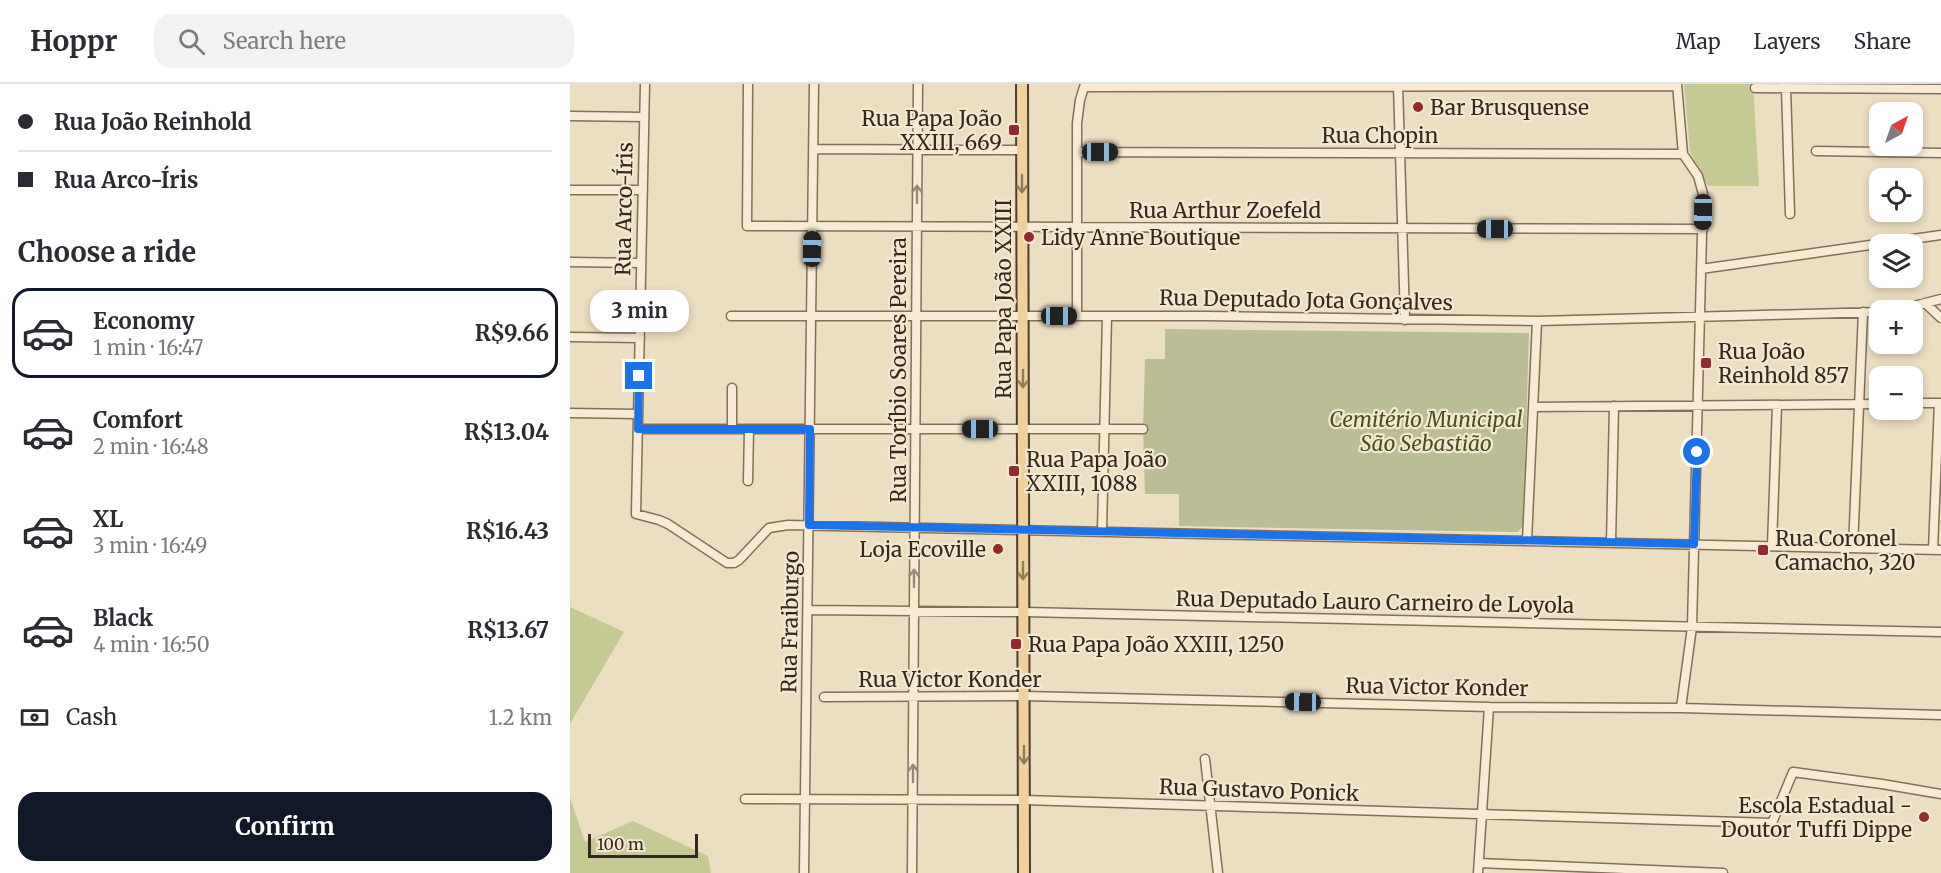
<!DOCTYPE html>
<html lang="en">
<head>
<meta charset="utf-8">
<style>
	:root { --surface:#fff; --page:#f2f2f3; --text:#2b2b33; --muted:#7c7c81; --line:#e1e1e2; --accent:#111827 }
	body { margin:0; font-family:Merriweather,serif; background:var(--page); color:var(--text); height:100vh; display:flex; flex-direction:column; font-size:22px; white-space:nowrap }
	* { box-sizing:border-box; margin:0 }
	p { font-size:20px; color:var(--muted) }
	.icon { flex:none; width:33px; height:33px; fill:none; stroke:currentColor; stroke-width:2; stroke-linecap:round; stroke-linejoin:round }
	.map { position:relative; flex:1; overflow:hidden }
	.details { display:flex; flex-direction:column; background:var(--surface); width:570px }
	.details>* { flex:none }
	.hud { display:grid; align-content:center; height:132px; padding:0 18px; background:var(--surface) }
	.needle { width:39px; rotate:40deg }
	.controls { position:absolute; left:1299px; top:18px; display:grid; gap:12px }
	.controls a { display:grid; place-items:center; width:54px; height:54px; border-radius:12px; background:var(--surface); box-shadow:0 3px 9px #0003; font-size:30px }
	.scale { position:absolute; left:18px; bottom:15px; width:110px; box-sizing:border-box; padding-left:6px; border:3px solid #35281d; border-top:0; font-size:16px; line-height:21px; white-space:nowrap; color:#35281d; -webkit-text-stroke:4px #f4e8d0; paint-order:stroke }
	.end { position:absolute; width:27px; height:27px; margin:-14px; border:8px solid #1a73e8; background:#fff; box-shadow:0 0 0 3px #fff }
	.from { border-radius:50% }
	.bubble { position:absolute; height:42px; border-radius:18px; background:var(--surface); box-shadow:0 3px 9px #0003; font-size:20px; font-weight:700; line-height:42px; text-align:center }
	.car { position:absolute; width:18px; height:36px; margin:-18px -9px; border-radius:8px; box-shadow:0 0 4px 2px #0007; background:linear-gradient(#222 24%,#8ab4d8 0 40%,#222 0 76%,#8ab4d8 0 86%,#222 0) }
	.hud b { display:flex; align-items:center; gap:21px; height:57px; font-size:22px }
	.hud b+b { border-top:2px solid var(--line) }
	.hud i { width:15px; height:15px; background:var(--text) }
	ul { padding:0; list-style:none }
	li { display:flex; align-items:center; gap:18px; height:90px; margin:0 12px 9px; padding:0 6px; border:3px solid transparent; border-radius:18px }
	li div { flex:1 }
	li b { display:block; font-size:22px }
	li em { font-style:normal; font-weight:700 }
	li.current { border-color:var(--accent) }
	li>.icon { width:54px; height:54px; stroke-width:1.5 }
	h2 { padding:0 18px; font-size:27px; line-height:72px }
	.pay { display:flex; align-items:center; gap:15px; height:66px; padding:0 18px; font-size:22px }
	.pay p { margin-inline-start:auto }
	.action { display:flex; gap:12px; margin-top:auto; padding:12px 18px }
	.action a { flex:1; height:69px; border-radius:18px; background:var(--accent); color:#fff; font-size:24px; font-weight:700; line-height:69px; text-align:center }
	header { display:flex; align-items:center; gap:36px; box-sizing:border-box; height:84px; padding:0 30px; background:var(--surface); border-bottom:2px solid var(--line) }
	header strong { font-size:28px }
	nav { display:flex; gap:33px; margin-inline-start:auto; font-size:21px }
	.search { width:420px; height:54px; background:var(--page); display:flex; align-items:center; gap:15px; box-sizing:border-box; padding:0 21px; border-radius:18px; color:var(--muted); font-size:22px }
	main { display:flex; flex:1; min-height:0 }
	.map>svg:first-child { display:block }
	.green { fill:#c5ca95 }
	.cemetery { fill:#bbbe94 }
	.lines { fill:none; stroke-linecap:round; stroke-linejoin:round }
	.minor-casing { stroke:#856f59; stroke-width:11 }
	.major-casing { stroke:#523d2d; stroke-width:14 }
	.minor { stroke:#f7ebd4; stroke-width:8 }
	.major { stroke:#efd199; stroke-width:10 }
	.oneway { stroke:#927c5b }
	.oneway2 { stroke:#968a78 }
	.route { stroke:#1a73e8; stroke-width:8 }
	.poi-dot { fill:#922b30; stroke:#f4e8d0; stroke-width:2 }
	.labels { text-anchor:middle; dominant-baseline:central; stroke-width:4.5; stroke-linejoin:round; paint-order:stroke }
	.poi-label { font-size:21px; fill:#35281d; stroke:#f4e8d0; text-anchor:start }
	.street-label { font-size:21px; fill:#35281d; stroke:#f4e8d0 }
	.park-label { font-size:21px; font-style:italic; fill:#475124; stroke:#f4e8d0 }
</style>
</head>
<body>
<header>
<strong>Hoppr</strong>
<div class="search"><svg class="icon" aria-label="search" viewBox="0 0 24 24"><circle cx="10" cy="10" r="6"/><path d="M15 15l6 6"/></svg>Search here</div>
<nav><a>Map</a><a>Layers</a><a>Share</a></nav>
</header>
<main>
<section class="details">
<div class="hud">
<b><i class="from"></i>Rua João Reinhold</b>
<b><i></i>Rua Arco-Íris</b>
</div>
<h2>Choose a ride</h2>
<ul>
<li class="current"><svg class="icon" aria-label="car" viewBox="0 0 24 24"><path d="M5 17H2v-5l4-1 3-4h7l3 4 3 1v5h-3M9 17h6M6 11h13"/><circle cx="7" cy="17" r="2"/><circle cx="17" cy="17" r="2"/></svg><div><b>Economy</b><p>1 min · 16:47</p></div><em>R$9.66</em></li>
<li><svg class="icon" aria-label="car" viewBox="0 0 24 24"><path d="M5 17H2v-5l4-1 3-4h7l3 4 3 1v5h-3M9 17h6M6 11h13"/><circle cx="7" cy="17" r="2"/><circle cx="17" cy="17" r="2"/></svg><div><b>Comfort</b><p>2 min · 16:48</p></div><em>R$13.04</em></li>
<li><svg class="icon" aria-label="car" viewBox="0 0 24 24"><path d="M5 17H2v-5l4-1 3-4h7l3 4 3 1v5h-3M9 17h6M6 11h13"/><circle cx="7" cy="17" r="2"/><circle cx="17" cy="17" r="2"/></svg><div><b>XL</b><p>3 min · 16:49</p></div><em>R$16.43</em></li>
<li><svg class="icon" aria-label="car" viewBox="0 0 24 24"><path d="M5 17H2v-5l4-1 3-4h7l3 4 3 1v5h-3M9 17h6M6 11h13"/><circle cx="7" cy="17" r="2"/><circle cx="17" cy="17" r="2"/></svg><div><b>Black</b><p>4 min · 16:50</p></div><em>R$13.67</em></li>
</ul>
<div class="pay"><svg class="icon" aria-label="cash" viewBox="0 0 24 24"><path d="M3 7h18v10H3z"/><circle cx="12" cy="12" r="2"/></svg>Cash<p>1.2 km</p></div>
<div class="action"><a>Confirm</a></div>
</section>
<div class="map">
<svg width="1371" height="789" viewBox="0 0 1371 789">
	<rect width="100%" height="100%" fill="#ecdec1"/>
	<path class="green" d="M 1114,0 L 1183,0 L 1189,102 L 1138,102 L 1120,68 Z
		M 0,523 L 54,548 L 0,640 Z
		M 0,713 L 15,758 L 63,737 L 138,772 L 141,789 L 0,789 Z"/>
	<path class="cemetery" d="M 595,245 L 959,249 L 953,442 L 948,448 L 937,448 L 609,442 L 609,410 L 575,410 L 573,345 L 575,275 L 595,275 Z"/>
	<g class="lines">
		<defs>
			<path id="minor" d="M 75,0 L 66,430 L 89,436 L 98,440 L 157,479 L 164,479 L 169,476 L 199,444 L 218,441 L 1371,466
				M 178,0 L 177,142 L 1133,145
				M 828,0 L 835,236
				M 1107,0 L 1113,70 L 1128,92 L 1133,110 L 1122,543 L 1111,624
				M 1185,4 L 1371,5
				M 1216,4 L 1220,130
				M 0,32 L 74,33
				M 243,65 L 452,66
				M 1246,67 L 1371,69
				M 507,68 L 1113,70
				M 0,106 L 73,106
				M 0,178 L 71,179
				M 1131,185 L 1371,151
				M 1355,219 L 1371,234
				M 1328,226 L 1371,215
				M 161,232 L 637,232 L 967,237 L 1310,228
				M 507,232 L 507,39 L 510,16 L 514,3 L 1107,2
				M 0,253 L 70,254
				M 162,304 L 162,345
				M 1342,319 L 1371,319
				M 963,323 L 1310,320
				M 0,329 L 68,330
				M 68,345 L 573,345
				M 178,397 L 179,345
				M 532,447 L 537,232
				M 957,457 L 967,237
				M 1041,459 L 1044,322
				M 1202,462 L 1207,321
				M 1283,464 L 1293,228
				M 1363,466 L 1369,319
				M 238,526 L 454,528 L 1371,548
				M 254,613 L 454,612 L 919,623 L 1111,624 L 1371,631
				M 635,675 L 648,789
				M 175,715 L 454,716 L 1202,739 L 1223,688 L 1312,700 L 1371,710
				M 909,779 L 1153,789
				M 234,789 L 244,0
				M 342,789 L 348,0
				M 908,789 L 919,623"/>
			<path id="major" d="M 452,0 L 454,789"/>
		</defs>
		<use href="#minor" class="minor-casing"/>
		<use href="#major" class="major-casing"/>
		<use href="#minor" class="minor"/>
		<use href="#major" class="major"/>
	</g>
	<defs><path id="oneway-shaft" d="M-6 0H5M1.5-3L5.5 0L1.5 3" fill="none" stroke-width="1.6" stroke-linecap="round" stroke-linejoin="round" transform="scale(1.5)"/></defs>
	<g class="oneway">
		<use href="#oneway-shaft" transform="translate(452 100) rotate(90)"/>
		<use href="#oneway-shaft" transform="translate(453 295) rotate(90)"/>
		<use href="#oneway-shaft" transform="translate(453 487) rotate(90)"/>
		<use href="#oneway-shaft" transform="translate(454 671) rotate(90)"/>
	</g>
	<g class="oneway2">
		<use href="#oneway-shaft" transform="translate(347 110) rotate(-90)"/>
		<use href="#oneway-shaft" transform="translate(344 494) rotate(-90)"/>
		<use href="#oneway-shaft" transform="translate(343 689) rotate(-90)"/>
	</g>
	<g class="lines">
		<path class="route" d="M 69,292 L 68,345 L 240,345 L 239,441 L 1124,460 L 1127,368"/>
	</g>
	<g class="poi-dot">
		<circle cx="848" cy="23" r="6"/>
		<rect x="438" y="40" width="12" height="12" rx="3"/>
		<circle cx="459" cy="153" r="6"/>
		<rect x="1130" y="273" width="12" height="12" rx="3"/>
		<rect x="438" y="381" width="12" height="12" rx="3"/>
		<circle cx="428" cy="465" r="6"/>
		<rect x="1187" y="460" width="12" height="12" rx="3"/>
		<rect x="440" y="554" width="12" height="12" rx="3"/>
		<circle cx="1354" cy="733" r="6"/>
	</g>
	<g class="labels">
		<g class="poi-label">
			<text x="860" y="23">Bar Brusquense</text>
			<text x="432" y="34" text-anchor="end">Rua Papa João<tspan x="432" dy="24">XXIII, 669</tspan></text>
			<text x="471" y="153">Lidy Anne Boutique</text>
			<text x="1148" y="267">Rua João<tspan x="1148" dy="24">Reinhold 857</tspan></text>
			<text x="456" y="375">Rua Papa João<tspan x="456" dy="24">XXIII, 1088</tspan></text>
			<text x="1205" y="454">Rua Coronel<tspan x="1205" dy="24">Camacho, 320</tspan></text>
			<text x="416" y="465" text-anchor="end">Loja Ecoville</text>
			<text x="458" y="560">Rua Papa João XXIII, 1250</text>
			<text x="1342" y="721" text-anchor="end">Escola Estadual -<tspan x="1342" dy="24">Doutor Tuffi Dippe</tspan></text>
		</g>
		<g class="street-label">
			<text x="810" y="51">Rua Chopin</text>
			<text transform="translate(54 125) rotate(-89)">Rua Arco-Íris</text>
			<text x="655" y="126">Rua Arthur Zoefeld</text>
			<text transform="translate(433 215) rotate(-90)">Rua Papa João XXIII</text>
			<text transform="translate(736 216) rotate(1)">Rua Deputado Jota Gonçalves</text>
			<text transform="translate(328 286) rotate(-90)">Rua Toríbio Soares Pereira</text>
			<text transform="translate(805 518) rotate(1)">Rua Deputado Lauro Carneiro de Loyola</text>
			<text transform="translate(220 538) rotate(-89)">Rua Fraiburgo</text>
			<text x="380" y="595">Rua Victor Konder</text>
			<text transform="translate(867 603) rotate(1)">Rua Victor Konder</text>
			<text transform="translate(689 706) rotate(2)">Rua Gustavo Ponick</text>
		</g>
		<g class="park-label">
			<text x="856" y="335">Cemitério Municipal<tspan x="856" dy="24">São Sebastião</tspan></text>
		</g>
	</g>
</svg>
<div class="controls">
<a><svg class="needle" viewBox="-14 -14 28 28"><path d="M0-13l5 13h-10z" fill="#e53935"/><path d="M0 13l5-13h-10z" fill="#7c7c81"/></svg></a>
<a><svg class="icon" aria-label="locate" viewBox="0 0 24 24"><circle cx="12" cy="12" r="6"/><path d="M12 2v4M12 18v4M2 12h4M18 12h4"/></svg></a>
<a><svg class="icon" aria-label="layers" viewBox="0 0 24 24"><path d="M12 4l9 5-9 5-9-5zM3 14l9 5 9-5"/></svg></a>
<a>+</a>
<a>−</a>
</div>
<div class="scale">100 m</div>
<i class="end from" style="left:1127px;top:368px"></i>
<i class="end" style="left:69px;top:292px"></i>
<div class="bubble" style="left:20px;top:206px;width:99px">3 min</div>
<i class="car" style="left:530px;top:68px;rotate:90deg"></i>
<i class="car" style="left:1133px;top:128px;rotate:181deg"></i>
<i class="car" style="left:925px;top:145px;rotate:270deg"></i>
<i class="car" style="left:242px;top:165px;rotate:1deg"></i>
<i class="car" style="left:489px;top:232px;rotate:90deg"></i>
<i class="car" style="left:410px;top:345px;rotate:270deg"></i>
<i class="car" style="left:733px;top:618px;rotate:271deg"></i>
</div>
</main>
</body>
</html>
